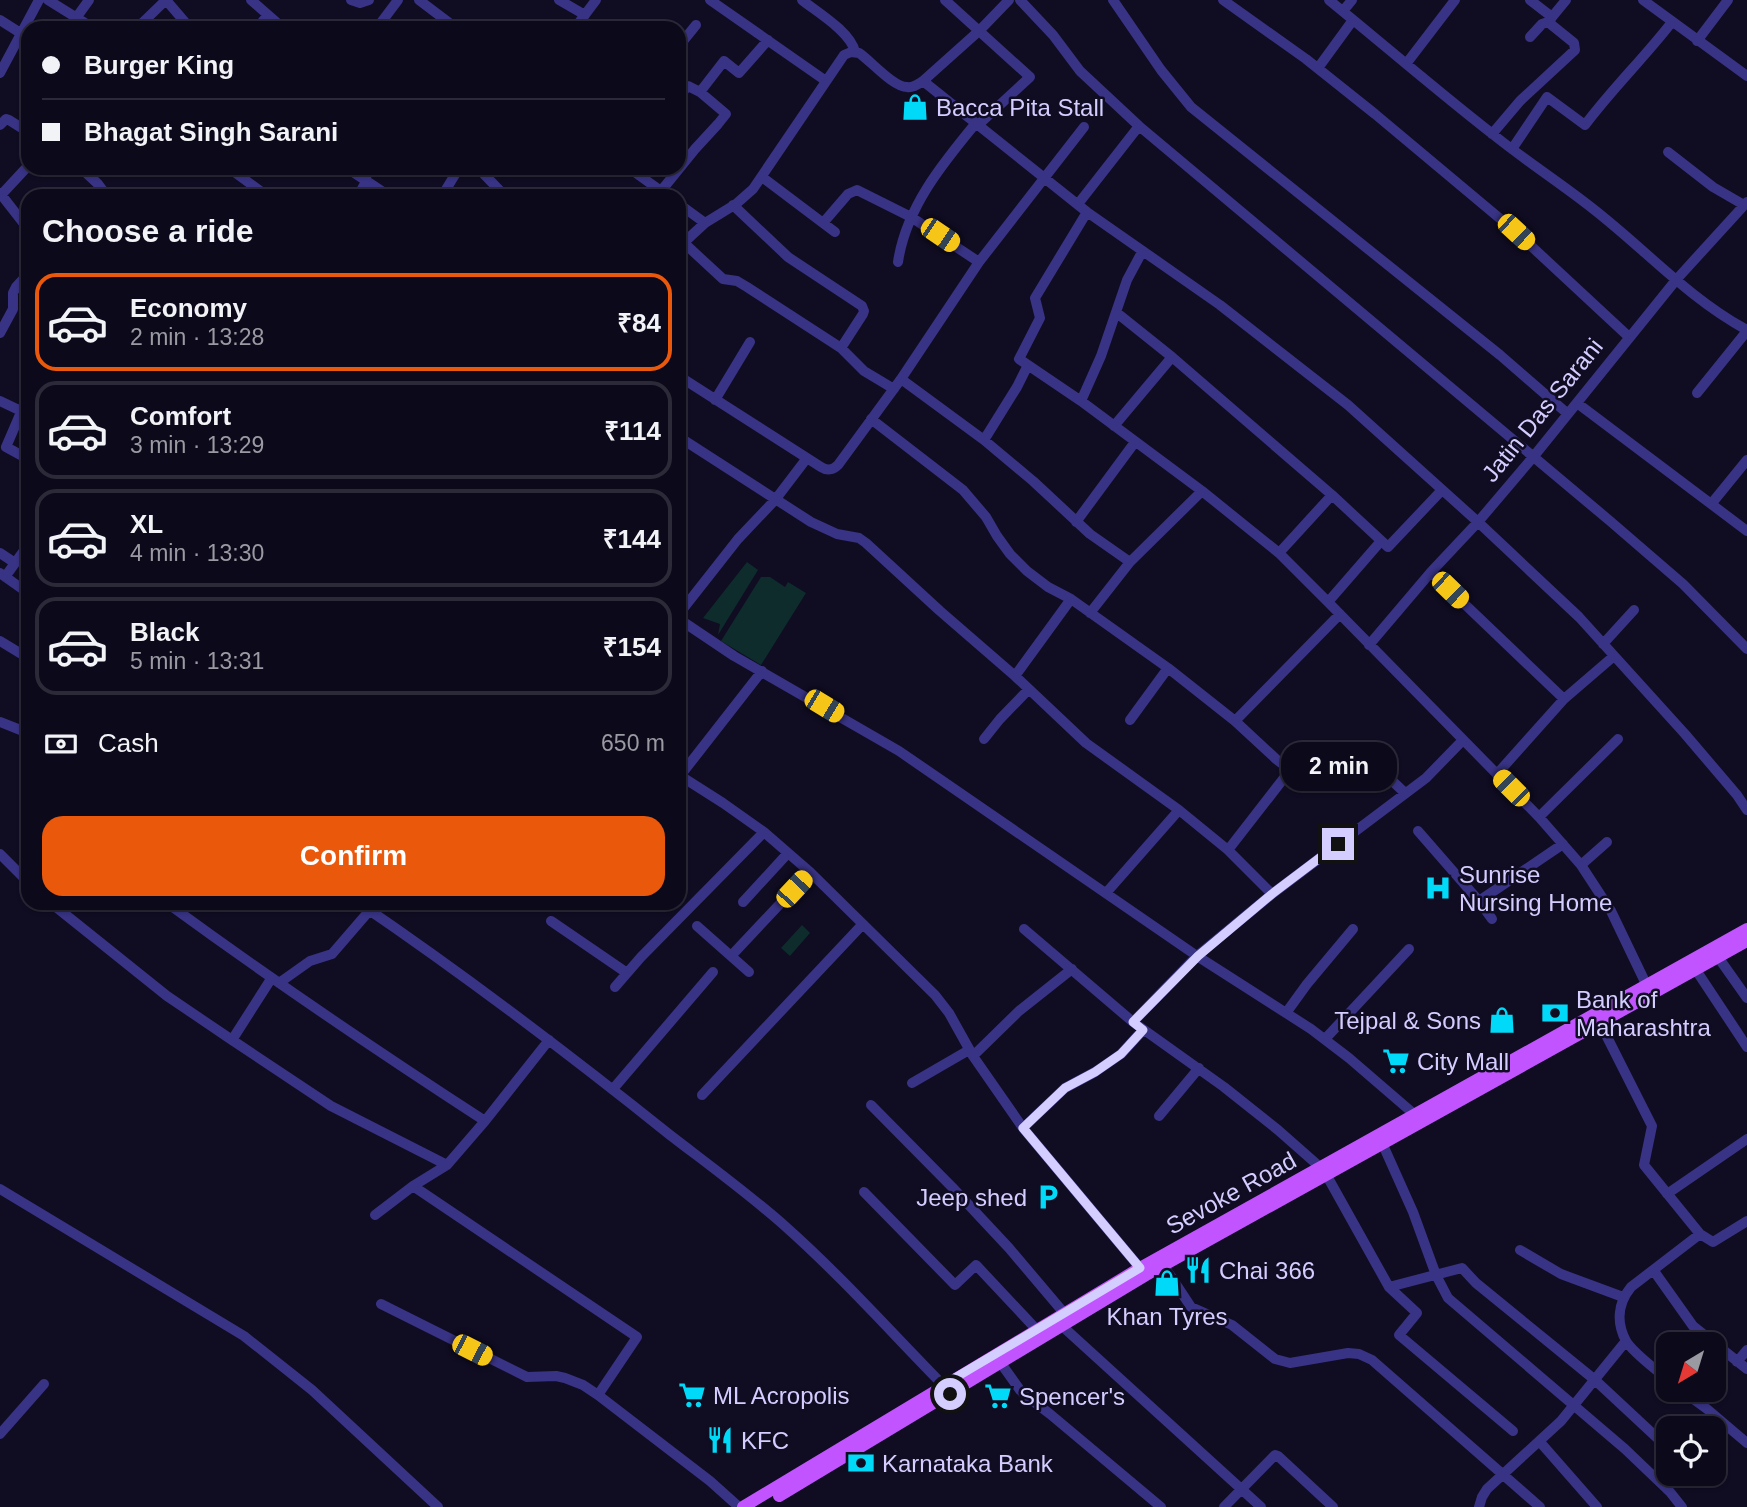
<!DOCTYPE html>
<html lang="en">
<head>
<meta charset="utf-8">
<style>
	:root { --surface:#0c091a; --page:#151223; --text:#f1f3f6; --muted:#9a9aa2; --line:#2c2a39; --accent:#ea580c }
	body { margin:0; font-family:Arial,sans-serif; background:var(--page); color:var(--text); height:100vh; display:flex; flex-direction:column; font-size:26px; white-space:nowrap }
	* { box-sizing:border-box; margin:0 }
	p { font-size:23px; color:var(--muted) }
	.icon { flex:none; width:38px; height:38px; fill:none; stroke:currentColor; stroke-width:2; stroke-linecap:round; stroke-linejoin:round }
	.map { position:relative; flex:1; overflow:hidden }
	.drawer { position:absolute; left:21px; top:189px; width:665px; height:721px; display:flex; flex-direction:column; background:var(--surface); border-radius:21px; box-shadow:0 2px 5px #0004,0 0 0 2px var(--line) }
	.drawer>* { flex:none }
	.guide { position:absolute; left:21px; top:21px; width:665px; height:154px; border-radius:21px; box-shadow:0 2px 5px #0004,0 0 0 2px var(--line); display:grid; align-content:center; height:154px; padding:0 21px; background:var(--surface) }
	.needle { width:46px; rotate:218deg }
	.controls { position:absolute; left:1656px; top:1332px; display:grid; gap:14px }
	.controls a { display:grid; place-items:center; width:70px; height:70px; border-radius:14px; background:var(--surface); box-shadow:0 2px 5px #0004,0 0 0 2px var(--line); font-size:35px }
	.end { position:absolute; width:32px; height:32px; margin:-16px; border:9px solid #d4cdff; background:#111; box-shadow:0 0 0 4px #111 }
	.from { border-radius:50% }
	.bubble { position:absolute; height:49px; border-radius:21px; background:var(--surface); box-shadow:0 2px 5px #0004,0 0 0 2px var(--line); font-size:23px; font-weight:600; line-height:49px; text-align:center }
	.car { position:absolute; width:21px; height:42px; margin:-21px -10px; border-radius:9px; box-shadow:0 0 5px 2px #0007; background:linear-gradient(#f5c518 24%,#345 0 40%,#f5c518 0 76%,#345 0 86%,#f5c518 0) }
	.guide b { display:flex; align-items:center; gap:24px; height:66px; font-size:26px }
	.guide b+b { border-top:2px solid var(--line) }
	.guide i { width:18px; height:18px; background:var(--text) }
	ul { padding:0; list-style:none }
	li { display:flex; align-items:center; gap:21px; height:98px; margin:0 14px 10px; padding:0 7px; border:4px solid var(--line); border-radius:21px }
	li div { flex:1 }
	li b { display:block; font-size:26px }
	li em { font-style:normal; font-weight:600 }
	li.active { border-color:var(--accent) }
	li>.icon { width:63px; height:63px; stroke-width:1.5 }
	h2 { padding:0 21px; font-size:32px; line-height:84px }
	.pay { display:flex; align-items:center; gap:18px; height:77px; padding:0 21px; font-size:26px }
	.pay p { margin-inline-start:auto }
	.primary-button { display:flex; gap:14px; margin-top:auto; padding:14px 21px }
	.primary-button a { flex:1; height:80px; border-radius:21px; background:var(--accent); color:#fff; font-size:28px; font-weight:600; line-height:80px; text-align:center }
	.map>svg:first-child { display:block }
	.green { fill:#0e2c2c }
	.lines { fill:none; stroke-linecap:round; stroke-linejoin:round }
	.minor { stroke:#383384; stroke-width:10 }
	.major { stroke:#c254ff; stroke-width:12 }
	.route { stroke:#d4cdff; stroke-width:9 }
	.labels { text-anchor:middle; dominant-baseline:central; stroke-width:5; stroke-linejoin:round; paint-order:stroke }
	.poi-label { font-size:24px; fill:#d4cdff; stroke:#100c22; text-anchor:start }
	.street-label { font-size:24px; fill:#d4cdff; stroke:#100c22 }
</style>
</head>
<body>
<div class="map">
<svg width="1747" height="1507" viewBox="0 0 1747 1507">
	<rect width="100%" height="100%" fill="#100c22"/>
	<path class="green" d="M 747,562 L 758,570 L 718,635 L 720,624 L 703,618 Z
		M 761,577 L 770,577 L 785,587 L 788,582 L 806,593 L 761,665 L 721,641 Z
		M 802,925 L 810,933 L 790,956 L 781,948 Z"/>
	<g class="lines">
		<path class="minor" d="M 48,0 L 93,28
			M 166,0 L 190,28
			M 251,0 L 283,28
			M 351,0 L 360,3 L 369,0
			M 419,0 L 456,28
			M 559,0 L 585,15
			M 710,0 L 826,81
			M 802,0 C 817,12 851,32 855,52
			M 945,0 L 1030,77 L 978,125
			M 1020,0 L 1053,35 L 1080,71 L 1139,126 L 1610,521 L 1683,584 L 1747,649
			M 1113,0 L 1161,70 L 1191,107 L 1500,355 L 1568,414
			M 1223,0 L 1306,59 L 1375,114 L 1516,232 L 1629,337
			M 1329,0 C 1383,44 1435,89 1490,132 C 1523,159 1559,182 1592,208 C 1645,249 1688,298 1747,330
			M 1530,0 L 1552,17 L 1566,0
			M 1643,0 L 1747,76
			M 1343,11 L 1352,0
			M 76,18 L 89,0
			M 0,20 L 22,34
			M 137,28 L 166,0
			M 257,28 L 268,15
			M 377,28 L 398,0
			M 575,28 L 596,0
			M 1530,37 L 1542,24 L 1548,22 L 1551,19
			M 1697,41 L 1728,0
			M 679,46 L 696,25
			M 1406,64 L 1455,0
			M 1318,68 L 1353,20
			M 0,73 L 39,0
			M 923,81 L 1087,212 L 1220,305 L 1348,405 L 1478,522 L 1579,617 L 1685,734 L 1737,795 L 1747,810
			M 700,92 L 724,61 L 739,73 L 768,40
			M 0,125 L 6,119 L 9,120 L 28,132
			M 1492,134 L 1520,101 L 1575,50 L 1574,43 L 1548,22
			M 1512,149 L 1547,97 L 1585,125 C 1612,89 1644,58 1672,22
			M 1668,152 L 1713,187 L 1744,205
			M 81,168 L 98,184 L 107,196
			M 229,168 L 267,196
			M 347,168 L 389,196
			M 478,168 L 505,196
			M 629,168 L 668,196
			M 762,177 L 823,223 L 848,194 L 857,190 L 911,217 L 979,262
			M 661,191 L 695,149 L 718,124 L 726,114 L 700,92 L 688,86 L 679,96
			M 0,193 L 28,229
			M 1,195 L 28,166
			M 358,196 L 367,180
			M 442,196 L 459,168
			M 679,204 L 705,223
			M 1078,204 L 1139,126
			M 733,205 L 788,257 L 862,306 L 864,311 L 863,314 L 841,348
			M 1087,212 L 1035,298 L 1040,318 L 1019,359 L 1081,401 L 1202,491 L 1279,553 L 1328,602 L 1539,817 L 1581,865 L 1611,911 L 1647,986
			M 823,223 L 835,232
			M 683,242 L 723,279 L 737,281 L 747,287 L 841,348 L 864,371 L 894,389
			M 679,247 L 705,223 L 736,204 L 753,189 L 844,55 L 851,52 L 859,53 C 871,61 893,87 907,87 C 913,88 918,84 923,81 L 980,30 L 1009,0
			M 898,262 C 906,208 942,164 976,123
			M 1117,313 L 1172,357
			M 0,333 L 13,309 L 13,293 L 16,287 L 28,274
			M 901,379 L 984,440 L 1033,481 L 1090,534 L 1130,562
			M 679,389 L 685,380 L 821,467 C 827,471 833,470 838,465 L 901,379 L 979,262 L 1084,127
			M 1697,393 L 1747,331
			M 28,396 L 6,447 L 28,459
			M 715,400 L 750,342
			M 0,401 L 21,411
			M 1081,401 L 1101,356 L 1127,280 L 1142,252
			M 1577,403 L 1747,531
			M 871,419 L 963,490 L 986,517 L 997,536 L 1010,554 L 1027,571 L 1048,587 L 1071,599 L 1168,668 L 1235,721 L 1276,759 L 1311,786 L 1316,788 L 1322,786 L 1355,756 L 1360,754 L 1366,756 L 1405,793
			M 1114,426 L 1172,357 L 1332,495 L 1388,547 L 1442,490
			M 679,437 L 811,522 L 837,534 L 859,538 L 866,543 L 940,611 L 1015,676 L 1086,743 L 1179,810 L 1228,850 L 1272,894
			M 984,440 L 1017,387 L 1028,365
			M 1712,503 L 1747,460
			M 1076,522 L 1135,442
			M 0,553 L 15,563
			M 1279,553 L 1332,495
			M 1431,572 L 1564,699
			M 0,573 L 28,593
			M 5,577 L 28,545
			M 1328,602 L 1381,541
			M 1090,613 L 1130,562 L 1202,491
			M 679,614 L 738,539 L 775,500 L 807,458
			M 679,619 L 734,656 L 899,751 L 1197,956 L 1311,1029 L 1349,1058 L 1414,1114
			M 0,641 L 28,658
			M 1603,644 L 1634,610
			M 1369,645 L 1431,572 L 1478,522 L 1534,456 L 1676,280 L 1747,202
			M 1015,676 L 1071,599
			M 1130,720 L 1168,668
			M 1235,721 L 1340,614
			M 0,722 L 28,733
			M 984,739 L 1000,719 L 1029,689
			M 1497,774 L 1564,699 L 1614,656
			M 679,775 L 723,803 L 764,832 L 810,872 L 935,995 L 949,1013 L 973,1056 L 1023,1128 L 1140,1268
			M 680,776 L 762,671
			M 1539,817 L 1618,739
			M 1418,831 L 1479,901 L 1563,844
			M 1228,850 L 1291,769
			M 0,854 L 28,882
			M 1581,865 L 1607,842
			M 1106,893 L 1179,810
			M 1479,901 L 1492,919
			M 743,902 L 788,853
			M 51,903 L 167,996 L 232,1040 L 331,1106 L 447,1165 L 485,1121 L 549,1040
			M 167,903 C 271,979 377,1051 485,1121
			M 359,903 C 466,976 569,1054 670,1135 C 709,1165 749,1194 786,1227 C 841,1276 891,1332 943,1385
			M 551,921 L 627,973
			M 697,926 L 749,972
			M 1024,929 L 1133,1022 L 1224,1087 L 1278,1130 L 1320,1167
			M 731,956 L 810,872
			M 1718,957 L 1747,998
			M 1696,970 L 1747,1047
			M 279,983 L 310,961 L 332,954 L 376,903
			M 615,987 L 641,957 L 764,832
			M 1286,1013 L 1307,984 L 1353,929
			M 1133,1022 L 1197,956 L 1272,894 L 1426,778 L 1463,740
			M 1600,1023 L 1652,1126 L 1644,1165 L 1700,1234 L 1631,1287 C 1618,1303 1616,1322 1626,1341 C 1634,1354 1656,1369 1668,1380
			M 1325,1039 L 1409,949
			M 232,1040 L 271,979
			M 973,1056 L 1019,1011 L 1072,969
			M 912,1083 L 969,1050
			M 613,1089 L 713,972
			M 702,1095 L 862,925
			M 871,1105 L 952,1187 L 1009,1248 L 1064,1313
			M 1159,1116 L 1199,1068
			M 1023,1128 L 1065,1088 L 1095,1072 L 1121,1054 L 1143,1030
			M 1383,1145 L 1413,1212 L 1436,1275 L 1448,1298 L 1625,1449 L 1670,1492 L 1682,1507
			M 1327,1176 L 1389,1287 L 1417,1313 L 1399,1335 L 1513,1431
			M 413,1186 L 637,1337 L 598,1395
			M 0,1189 L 244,1336 L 312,1390 L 438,1507
			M 864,1192 L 955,1285 L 976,1265 L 1036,1329
			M 1667,1194 L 1747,1139
			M 375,1215 L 413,1186 L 447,1165
			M 1700,1234 L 1713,1242 L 1747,1221
			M 1520,1250 L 1561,1274 L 1623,1297
			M 1164,1266 L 1191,1307 L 1232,1325 L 1275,1359 L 1290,1363 L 1348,1353 L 1359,1354 L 1372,1360 L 1540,1507
			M 1654,1271 L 1693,1326 L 1747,1369
			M 1389,1287 L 1462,1268 L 1476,1283 L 1595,1380 L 1668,1448
			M 381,1304 L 527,1377 L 556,1376 L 565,1378 L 583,1385 L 598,1395 L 710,1481 L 739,1507
			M 1061,1325 L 1261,1507
			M 1000,1362 L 1020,1390 L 1029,1398 L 1050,1414 L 1161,1507
			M 1737,1362 L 1747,1350
			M 1681,1390 L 1707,1409 L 1747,1443
			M 0,1434 L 44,1384
			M 1540,1442 L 1597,1507
			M 1224,1507 L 1275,1455 L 1278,1456 L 1333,1507
			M 1479,1507 L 1482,1497 L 1487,1489 L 1561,1421 L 1626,1341"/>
		<path class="major" d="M 779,1496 L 1146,1275 L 1747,941
			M 743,1507 L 1140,1268 L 1747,929"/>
	</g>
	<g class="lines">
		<path class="route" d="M 950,1394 L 943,1385 L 1140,1268 L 1023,1128 L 1065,1088 L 1095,1072 L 1121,1054 L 1143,1030 L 1133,1022 L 1198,956 L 1272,894 L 1338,844"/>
	</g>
	<defs>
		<symbol id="shop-bare" viewBox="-9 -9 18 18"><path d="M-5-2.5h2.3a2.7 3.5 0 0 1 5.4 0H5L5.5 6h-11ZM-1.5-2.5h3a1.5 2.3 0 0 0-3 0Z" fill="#00daf8" stroke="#100c22" stroke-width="2.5" paint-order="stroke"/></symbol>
		<symbol id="hospital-bare" viewBox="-9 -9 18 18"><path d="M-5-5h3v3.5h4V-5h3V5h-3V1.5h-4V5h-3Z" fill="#00daf8" stroke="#100c22" stroke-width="2.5" paint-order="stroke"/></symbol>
		<symbol id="bank-bare" viewBox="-9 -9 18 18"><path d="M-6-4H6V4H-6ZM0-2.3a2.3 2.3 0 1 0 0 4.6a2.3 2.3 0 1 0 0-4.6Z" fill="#00daf8" stroke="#100c22" stroke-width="2.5" paint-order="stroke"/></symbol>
		<symbol id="supermarket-bare" viewBox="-9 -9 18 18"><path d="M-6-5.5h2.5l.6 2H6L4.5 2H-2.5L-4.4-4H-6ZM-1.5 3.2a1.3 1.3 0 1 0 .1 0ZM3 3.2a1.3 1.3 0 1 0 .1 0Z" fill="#00daf8" stroke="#100c22" stroke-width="2.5" paint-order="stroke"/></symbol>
		<symbol id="parking-bare" viewBox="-9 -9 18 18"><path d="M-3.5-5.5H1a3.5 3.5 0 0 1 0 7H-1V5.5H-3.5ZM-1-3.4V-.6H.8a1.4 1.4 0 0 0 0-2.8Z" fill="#00daf8" stroke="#100c22" stroke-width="2.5" paint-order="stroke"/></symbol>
		<symbol id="restaurant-bare" viewBox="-9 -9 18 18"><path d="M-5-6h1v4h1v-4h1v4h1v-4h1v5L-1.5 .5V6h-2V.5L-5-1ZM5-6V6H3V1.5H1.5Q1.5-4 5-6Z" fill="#00daf8" stroke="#100c22" stroke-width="2.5" paint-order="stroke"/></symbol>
	</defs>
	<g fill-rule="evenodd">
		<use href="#shop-bare" x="896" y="88" width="38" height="38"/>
		<use href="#hospital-bare" x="1419" y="869" width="38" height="38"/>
		<use href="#bank-bare" x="1536" y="994" width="38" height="38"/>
		<use href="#shop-bare" x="1483" y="1001" width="38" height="38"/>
		<use href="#supermarket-bare" x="1377" y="1042" width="38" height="38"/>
		<use href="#parking-bare" x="1029" y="1178" width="38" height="38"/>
		<use href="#restaurant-bare" x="1179" y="1251" width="38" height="38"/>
		<use href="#shop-bare" x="1148" y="1264" width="38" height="38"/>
		<use href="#supermarket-bare" x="673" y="1376" width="38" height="38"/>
		<use href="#supermarket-bare" x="979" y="1377" width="38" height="38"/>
		<use href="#restaurant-bare" x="701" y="1421" width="38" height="38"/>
		<use href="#bank-bare" x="842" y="1444" width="38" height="38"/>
	</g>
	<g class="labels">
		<g class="poi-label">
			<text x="936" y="107">Bacca Pita Stall</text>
			<text x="1459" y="874">Sunrise<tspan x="1459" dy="28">Nursing Home</tspan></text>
			<text x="1576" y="999">Bank of<tspan x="1576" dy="28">Maharashtra</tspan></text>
			<text x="1481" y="1020" text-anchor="end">Tejpal &amp; Sons</text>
			<text x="1417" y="1061">City Mall</text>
			<text x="1027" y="1197" text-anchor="end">Jeep shed</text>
			<text x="1219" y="1270">Chai 366</text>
			<text x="1167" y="1316" text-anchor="middle">Khan Tyres</text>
			<text x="713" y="1395">ML Acropolis</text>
			<text x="1019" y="1396">Spencer's</text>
			<text x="741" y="1440">KFC</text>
			<text x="882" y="1463">Karnataka Bank</text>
		</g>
		<g class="street-label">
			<text transform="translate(1542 410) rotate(-51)">Jatin Das Sarani</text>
			<text transform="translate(1231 1193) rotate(-29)">Sevoke Road</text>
		</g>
	</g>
</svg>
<div class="controls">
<a><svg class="needle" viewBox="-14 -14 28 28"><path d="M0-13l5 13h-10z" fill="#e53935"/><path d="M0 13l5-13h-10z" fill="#9a9aa2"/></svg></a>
<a><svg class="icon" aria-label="locate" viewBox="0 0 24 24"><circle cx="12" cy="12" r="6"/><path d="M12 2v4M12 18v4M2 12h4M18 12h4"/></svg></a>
</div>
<i class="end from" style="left:950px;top:1394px"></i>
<i class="end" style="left:1338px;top:844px"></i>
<div class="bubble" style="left:1281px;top:742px;width:116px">2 min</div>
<i class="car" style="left:1516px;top:232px;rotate:133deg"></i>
<i class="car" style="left:940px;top:235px;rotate:124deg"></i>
<i class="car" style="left:1450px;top:590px;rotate:134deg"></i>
<i class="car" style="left:824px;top:706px;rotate:121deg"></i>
<i class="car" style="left:1511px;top:788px;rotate:315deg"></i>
<i class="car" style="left:794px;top:889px;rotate:43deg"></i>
<i class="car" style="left:472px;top:1350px;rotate:117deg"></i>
<div class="guide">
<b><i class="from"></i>Burger King</b>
<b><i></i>Bhagat Singh Sarani</b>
</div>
<section class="drawer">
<h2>Choose a ride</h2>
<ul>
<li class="active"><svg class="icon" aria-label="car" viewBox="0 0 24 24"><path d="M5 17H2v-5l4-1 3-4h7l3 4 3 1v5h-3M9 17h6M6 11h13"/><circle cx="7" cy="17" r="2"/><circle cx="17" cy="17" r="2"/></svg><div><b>Economy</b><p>2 min · 13:28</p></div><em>₹84</em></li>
<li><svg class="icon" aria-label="car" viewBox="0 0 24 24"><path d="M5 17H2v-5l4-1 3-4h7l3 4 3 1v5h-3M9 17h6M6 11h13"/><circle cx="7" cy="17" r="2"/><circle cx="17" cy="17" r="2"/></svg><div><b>Comfort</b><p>3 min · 13:29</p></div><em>₹114</em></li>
<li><svg class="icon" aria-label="car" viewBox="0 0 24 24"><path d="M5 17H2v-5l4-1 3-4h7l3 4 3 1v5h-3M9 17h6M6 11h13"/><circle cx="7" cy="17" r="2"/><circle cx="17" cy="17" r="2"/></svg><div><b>XL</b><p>4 min · 13:30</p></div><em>₹144</em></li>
<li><svg class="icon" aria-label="car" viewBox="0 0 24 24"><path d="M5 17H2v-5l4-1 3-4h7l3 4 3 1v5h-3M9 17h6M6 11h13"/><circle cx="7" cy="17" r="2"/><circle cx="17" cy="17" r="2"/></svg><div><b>Black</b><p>5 min · 13:31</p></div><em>₹154</em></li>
</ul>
<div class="pay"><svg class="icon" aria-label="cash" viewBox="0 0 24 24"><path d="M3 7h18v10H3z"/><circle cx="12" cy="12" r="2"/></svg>Cash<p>650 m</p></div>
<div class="primary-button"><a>Confirm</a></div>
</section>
</div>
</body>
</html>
